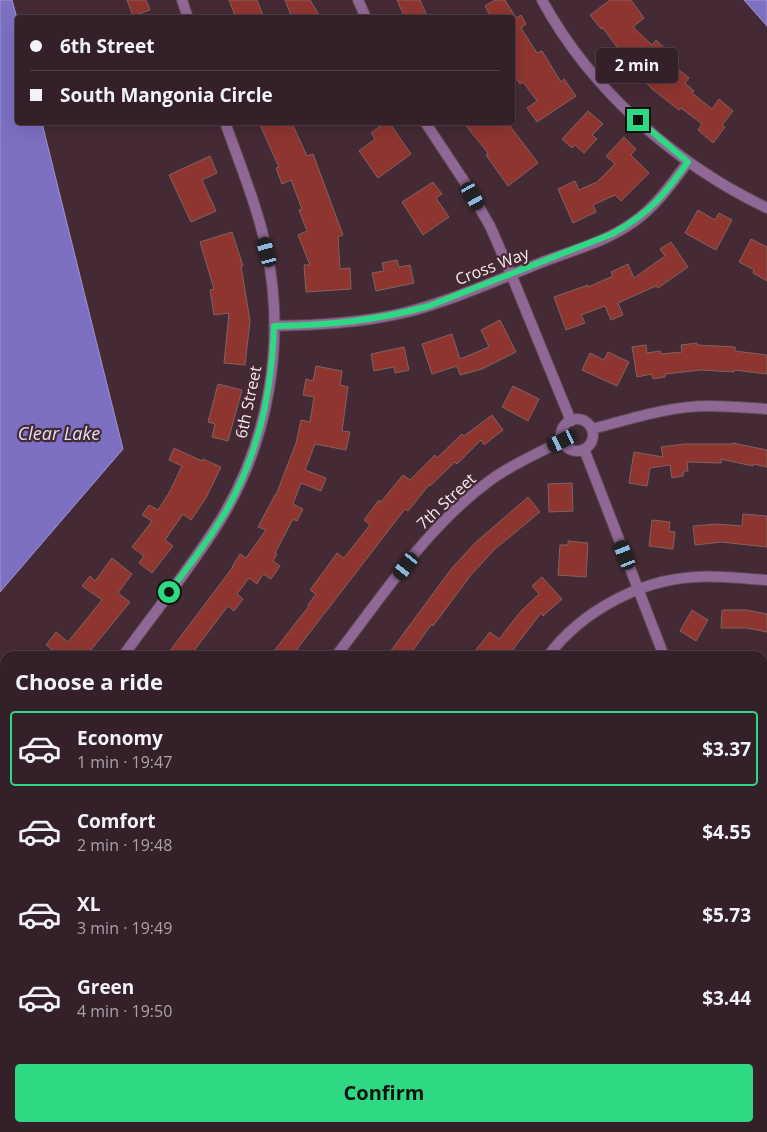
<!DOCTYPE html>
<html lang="en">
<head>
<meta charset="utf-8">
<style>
	:root { --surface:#332028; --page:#3b2830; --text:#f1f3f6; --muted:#a9a3a8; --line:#4e3e45; --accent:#2fd883 }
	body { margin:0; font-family:"Open Sans",sans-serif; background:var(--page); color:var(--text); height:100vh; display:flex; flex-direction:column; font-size:19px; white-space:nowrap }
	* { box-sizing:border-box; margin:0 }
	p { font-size:16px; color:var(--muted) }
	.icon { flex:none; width:28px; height:28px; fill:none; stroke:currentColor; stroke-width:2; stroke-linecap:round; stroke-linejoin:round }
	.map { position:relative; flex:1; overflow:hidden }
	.drawer { position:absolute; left:0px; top:651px; width:768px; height:481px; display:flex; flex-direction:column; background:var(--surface); border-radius:15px 15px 0 0; box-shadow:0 5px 20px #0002,0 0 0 1px var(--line) }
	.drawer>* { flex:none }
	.hud { position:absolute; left:15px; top:15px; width:500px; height:110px; border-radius:5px; box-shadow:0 5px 20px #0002,0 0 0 1px var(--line); display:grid; align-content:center; height:110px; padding:0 15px; background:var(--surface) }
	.end { position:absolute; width:22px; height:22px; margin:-11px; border:6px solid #2fd883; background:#111; box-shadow:0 0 0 2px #111 }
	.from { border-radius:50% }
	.bubble { position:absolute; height:35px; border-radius:5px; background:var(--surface); box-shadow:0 5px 20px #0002,0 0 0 1px var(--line); font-size:16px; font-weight:700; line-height:35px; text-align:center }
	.car { position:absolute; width:15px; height:30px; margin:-15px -8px; border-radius:6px; box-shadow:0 0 4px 1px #0007; background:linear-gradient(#222 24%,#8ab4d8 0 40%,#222 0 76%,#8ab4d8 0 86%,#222 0) }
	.hud b { display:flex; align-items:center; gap:18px; height:48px; font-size:19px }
	.hud b+b { border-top:1px solid var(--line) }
	.hud i { width:12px; height:12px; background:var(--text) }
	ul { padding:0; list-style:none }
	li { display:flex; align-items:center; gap:15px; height:75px; margin:0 10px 8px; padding:0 5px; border:2px solid transparent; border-radius:5px }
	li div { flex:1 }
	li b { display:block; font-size:19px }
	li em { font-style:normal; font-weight:700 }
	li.active { border-color:var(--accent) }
	li>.icon { width:45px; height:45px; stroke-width:1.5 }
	h2 { padding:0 15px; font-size:22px; line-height:60px }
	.action { display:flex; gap:10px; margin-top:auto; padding:10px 15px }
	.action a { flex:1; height:58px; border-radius:5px; background:var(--accent); color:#111; font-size:20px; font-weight:700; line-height:58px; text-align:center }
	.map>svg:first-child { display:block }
	.water { fill:#7d70c3; stroke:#a294d0 }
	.building { fill:#8f3530; stroke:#82625f }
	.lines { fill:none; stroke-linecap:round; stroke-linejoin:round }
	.minor-casing { stroke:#614953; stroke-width:12 }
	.minor { stroke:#906896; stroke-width:10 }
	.route { stroke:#2fd883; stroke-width:6 }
	.labels { text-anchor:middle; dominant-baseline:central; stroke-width:4.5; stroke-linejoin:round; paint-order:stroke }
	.street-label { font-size:16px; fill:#fae9ef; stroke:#442a35 }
	.water-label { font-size:18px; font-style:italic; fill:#e1dff5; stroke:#442a35 }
</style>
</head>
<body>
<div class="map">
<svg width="767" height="1132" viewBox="0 0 767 1132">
	<rect width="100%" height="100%" fill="#442a35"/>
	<path class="water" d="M 0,0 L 12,0 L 18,22 L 18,122 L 42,123 L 123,449 L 0,592 Z
		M 744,0 L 767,0 L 767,26 Z"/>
	<path class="building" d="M 127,0 L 146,0 L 150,10 L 133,16 Z
		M 229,0 L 257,0 L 264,18 L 236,18 Z
		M 285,0 L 310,0 L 321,18 L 292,18 Z
		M 397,0 L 420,0 L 428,18 L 405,18 Z
		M 495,0 L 505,0 L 516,18 L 521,15 L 526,24 L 521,28 L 537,53 L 542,51 L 561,82 L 564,79 L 576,96 L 537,122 L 527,108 L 537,101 L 523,82 L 520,84 L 512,72 L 512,18 L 491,18 L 485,6 Z
		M 610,0 L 631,0 L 644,18 L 633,27 L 652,45 L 656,40 L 671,54 L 666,59 L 689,78 L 685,83 L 694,91 L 692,93 L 712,109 L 719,99 L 733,111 L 722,125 L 725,127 L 713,143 L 698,130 L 702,124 L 681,108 L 679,110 L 652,89 L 630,66 L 634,62 L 630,57 L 625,61 L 617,54 L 620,51 L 602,27 L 601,29 L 590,15 Z
		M 588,111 L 603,124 L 592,135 L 597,139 L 584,153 L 575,145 L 572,148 L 562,139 Z
		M 266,122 L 284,122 L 286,126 L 292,123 L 307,156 L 313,154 L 343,235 L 338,237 L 340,269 L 350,268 L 351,289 L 306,292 L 304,265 L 310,265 L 298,235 L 307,231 L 299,210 L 302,209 L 291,180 L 282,184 L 276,168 L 279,167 L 260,125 Z
		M 386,122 L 389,122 L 411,154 L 378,178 L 359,151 L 375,139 L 371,133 Z
		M 463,122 L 507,122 L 538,163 L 508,186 L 486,155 L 488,153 Z
		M 624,137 L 636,149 L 631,155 L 649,173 L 621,201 L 615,195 L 593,205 L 596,212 L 573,223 L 558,189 L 575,181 L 579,190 L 597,182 L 615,164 L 606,156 Z
		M 210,156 L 217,173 L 202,180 L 216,211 L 191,222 L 169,175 Z
		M 433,182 L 442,194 L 436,198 L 449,217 L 423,235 L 402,202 Z
		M 698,210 L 715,220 L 719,213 L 732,220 L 716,250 L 685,233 Z
		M 232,232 L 243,266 L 241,266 L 250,321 L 245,365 L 224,363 L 229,313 L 214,315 L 210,290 L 214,289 L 200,242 Z
		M 751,239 L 767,247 L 767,281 L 753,273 L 754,270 L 739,262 Z
		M 671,242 L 688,267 L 658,288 L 656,286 L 618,303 L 623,315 L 611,320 L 605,306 L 581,315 L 585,323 L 566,330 L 554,297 L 588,285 L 588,287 L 613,276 L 611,272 L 628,264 L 634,278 L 665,256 L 660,249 Z
		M 397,260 L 399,267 L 410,265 L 414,283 L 376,291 L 372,273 L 384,271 L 382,263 Z
		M 500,320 L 516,352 L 482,369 L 460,375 L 457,366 L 432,374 L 422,344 L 452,334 L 460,359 L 489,347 L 481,330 Z
		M 697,343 L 697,345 L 735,347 L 735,351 L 767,355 L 767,374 L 734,370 L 734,372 L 701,370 L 665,374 L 665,377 L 653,379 L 652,374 L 637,377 L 632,347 L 646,345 L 647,353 L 660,351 L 661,354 L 682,352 L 681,345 Z
		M 404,347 L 409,370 L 395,373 L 394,367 L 374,371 L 371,354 Z
		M 608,352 L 629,362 L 617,386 L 582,370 L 590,353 L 604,360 Z
		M 316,366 L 342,371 L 340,385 L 348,387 L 342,431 L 350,432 L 346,450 L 315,444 L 305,470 L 326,478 L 321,491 L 301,483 L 293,504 L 303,509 L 297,521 L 293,519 L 275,553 L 277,554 L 273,561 L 280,566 L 271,579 L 263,574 L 257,584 L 249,578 L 237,594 L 243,599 L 234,611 L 228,606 L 190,656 L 166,656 L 233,567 L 232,567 L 240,554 L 246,558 L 266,530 L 258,527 L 275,495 L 276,495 L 296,443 L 301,420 L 310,422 L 314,397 L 303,395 L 306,379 L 313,381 Z
		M 218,384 L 242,390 L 228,441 L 212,437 L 215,424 L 208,422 Z
		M 513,386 L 539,399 L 528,421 L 502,407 Z
		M 492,415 L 503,430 L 484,445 L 481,440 L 457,464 L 455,462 L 430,486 L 429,485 L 408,511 L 405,509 L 297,649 L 306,656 L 270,656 L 309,606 L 308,605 L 316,594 L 310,590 L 327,567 L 337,553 L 344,558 L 370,525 L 364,520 L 379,500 L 381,502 L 403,475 L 410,480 L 435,455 L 437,458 L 462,434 L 464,436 Z
		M 733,443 L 767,450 L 767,467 L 753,464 L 753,466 L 721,459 L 721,463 L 687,462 L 688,471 L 684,471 L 683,476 L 672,478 L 670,465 L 650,468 L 647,486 L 629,483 L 634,452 L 663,457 L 661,447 L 684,444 L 733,444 Z
		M 174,448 L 202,461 L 203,459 L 221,467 L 206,498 L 191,520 L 183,514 L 165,540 L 173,546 L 152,573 L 139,563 L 144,556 L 132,547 L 152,521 L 142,515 L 149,505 L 158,510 L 169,493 L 182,466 L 169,460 Z
		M 572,483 L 573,511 L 549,512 L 548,484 Z
		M 528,497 L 540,512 L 495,549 L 471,575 L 433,626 L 431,625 L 409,656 L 387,656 L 452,568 L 476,542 Z
		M 743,514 L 767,516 L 767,547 L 721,542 L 695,545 L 693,526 L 717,524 L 742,526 Z
		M 652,520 L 670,522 L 669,531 L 675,532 L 673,549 L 649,546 Z
		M 568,541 L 588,543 L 586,577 L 558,575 L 560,545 L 568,545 Z
		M 112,558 L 132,574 L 118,593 L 130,602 L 86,656 L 60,656 L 46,645 L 56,632 L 68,642 L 102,600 L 82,586 L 90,576 L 95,581 Z
		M 542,577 L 562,599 L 543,616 L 541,613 L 508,656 L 471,656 L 490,632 L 499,639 L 521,611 L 539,594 L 532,586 Z
		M 692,610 L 708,620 L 696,641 L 680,631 Z
		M 722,610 L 746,610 L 767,614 L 767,632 L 747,628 L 721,628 Z"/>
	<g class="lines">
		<defs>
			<path id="minor" d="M 182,0 L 188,18
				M 358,0 L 366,18
				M 542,0 C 591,90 675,164 767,208
				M 425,122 L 464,181 L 490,226 L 511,274 L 571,421
				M 274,326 C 318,325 360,323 403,313 C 452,301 499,279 545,261 C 574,250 607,241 632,223 C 656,207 671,184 688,162
				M561 435a16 16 0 1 1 32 0a16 16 0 1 1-32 0Z
				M 592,429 C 630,419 669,406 709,406 C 728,406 748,408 767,409
				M 584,449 L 664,656
				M 123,656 C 154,613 189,570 218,524 C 268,445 286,344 267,252 C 258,208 240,165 225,122
				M 336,656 C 384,594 428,525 492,479 C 513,464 538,453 562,441
				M 548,656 C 581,612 639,580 695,577 C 719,575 743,579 767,580
				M 762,747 L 767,748
				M 0,817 L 5,811
				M 0,1090 L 5,1084
				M 522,1128 L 526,1132
				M 604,1128 L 610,1132
				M 178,1132 L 181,1128
				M 389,1132 L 393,1128"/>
		</defs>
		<use href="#minor" class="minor-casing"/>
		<use href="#minor" class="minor"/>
	</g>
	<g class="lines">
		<path class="route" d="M 169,592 C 186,570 203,548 218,524 C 256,465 272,396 274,326 C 329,325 375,321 429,306 L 612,234 C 650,213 663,196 688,162 L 638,120"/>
	</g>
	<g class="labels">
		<g class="street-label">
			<text transform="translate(492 266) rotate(-21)">Cross Way</text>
			<text transform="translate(248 402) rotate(-78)">6th Street</text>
			<text transform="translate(446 501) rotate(-43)">7th Street</text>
		</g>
		<g class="water-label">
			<text x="59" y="433">Clear Lake</text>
		</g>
	</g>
</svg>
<i class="end from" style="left:169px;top:592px"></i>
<i class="end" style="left:638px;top:120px"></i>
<div class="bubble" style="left:596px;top:48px;width:82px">2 min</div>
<i class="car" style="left:473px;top:196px;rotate:151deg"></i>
<i class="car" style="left:267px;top:252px;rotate:345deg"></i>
<i class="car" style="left:562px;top:441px;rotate:244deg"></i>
<i class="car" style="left:625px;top:555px;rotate:339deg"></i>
<i class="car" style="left:406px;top:566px;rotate:217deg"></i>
<div class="hud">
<b><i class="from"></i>6th Street</b>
<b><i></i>South Mangonia Circle</b>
</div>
<section class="drawer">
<h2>Choose a ride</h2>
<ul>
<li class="active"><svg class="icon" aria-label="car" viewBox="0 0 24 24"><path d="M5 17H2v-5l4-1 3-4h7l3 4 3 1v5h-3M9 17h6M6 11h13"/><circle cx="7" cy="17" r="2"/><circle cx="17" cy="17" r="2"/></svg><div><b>Economy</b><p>1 min · 19:47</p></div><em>$3.37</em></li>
<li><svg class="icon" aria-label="car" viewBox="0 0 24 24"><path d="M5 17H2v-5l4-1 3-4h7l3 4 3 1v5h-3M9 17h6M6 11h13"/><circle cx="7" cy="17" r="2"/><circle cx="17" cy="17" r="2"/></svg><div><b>Comfort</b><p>2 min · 19:48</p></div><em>$4.55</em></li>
<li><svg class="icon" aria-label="car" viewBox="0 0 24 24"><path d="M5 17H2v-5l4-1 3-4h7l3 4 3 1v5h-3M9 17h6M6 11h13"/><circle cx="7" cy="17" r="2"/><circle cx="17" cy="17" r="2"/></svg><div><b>XL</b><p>3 min · 19:49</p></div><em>$5.73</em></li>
<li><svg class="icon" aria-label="car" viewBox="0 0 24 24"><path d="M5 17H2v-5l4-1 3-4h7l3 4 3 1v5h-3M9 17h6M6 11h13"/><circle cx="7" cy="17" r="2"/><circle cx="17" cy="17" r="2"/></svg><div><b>Green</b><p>4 min · 19:50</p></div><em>$3.44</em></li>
</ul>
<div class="action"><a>Confirm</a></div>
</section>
</div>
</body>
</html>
